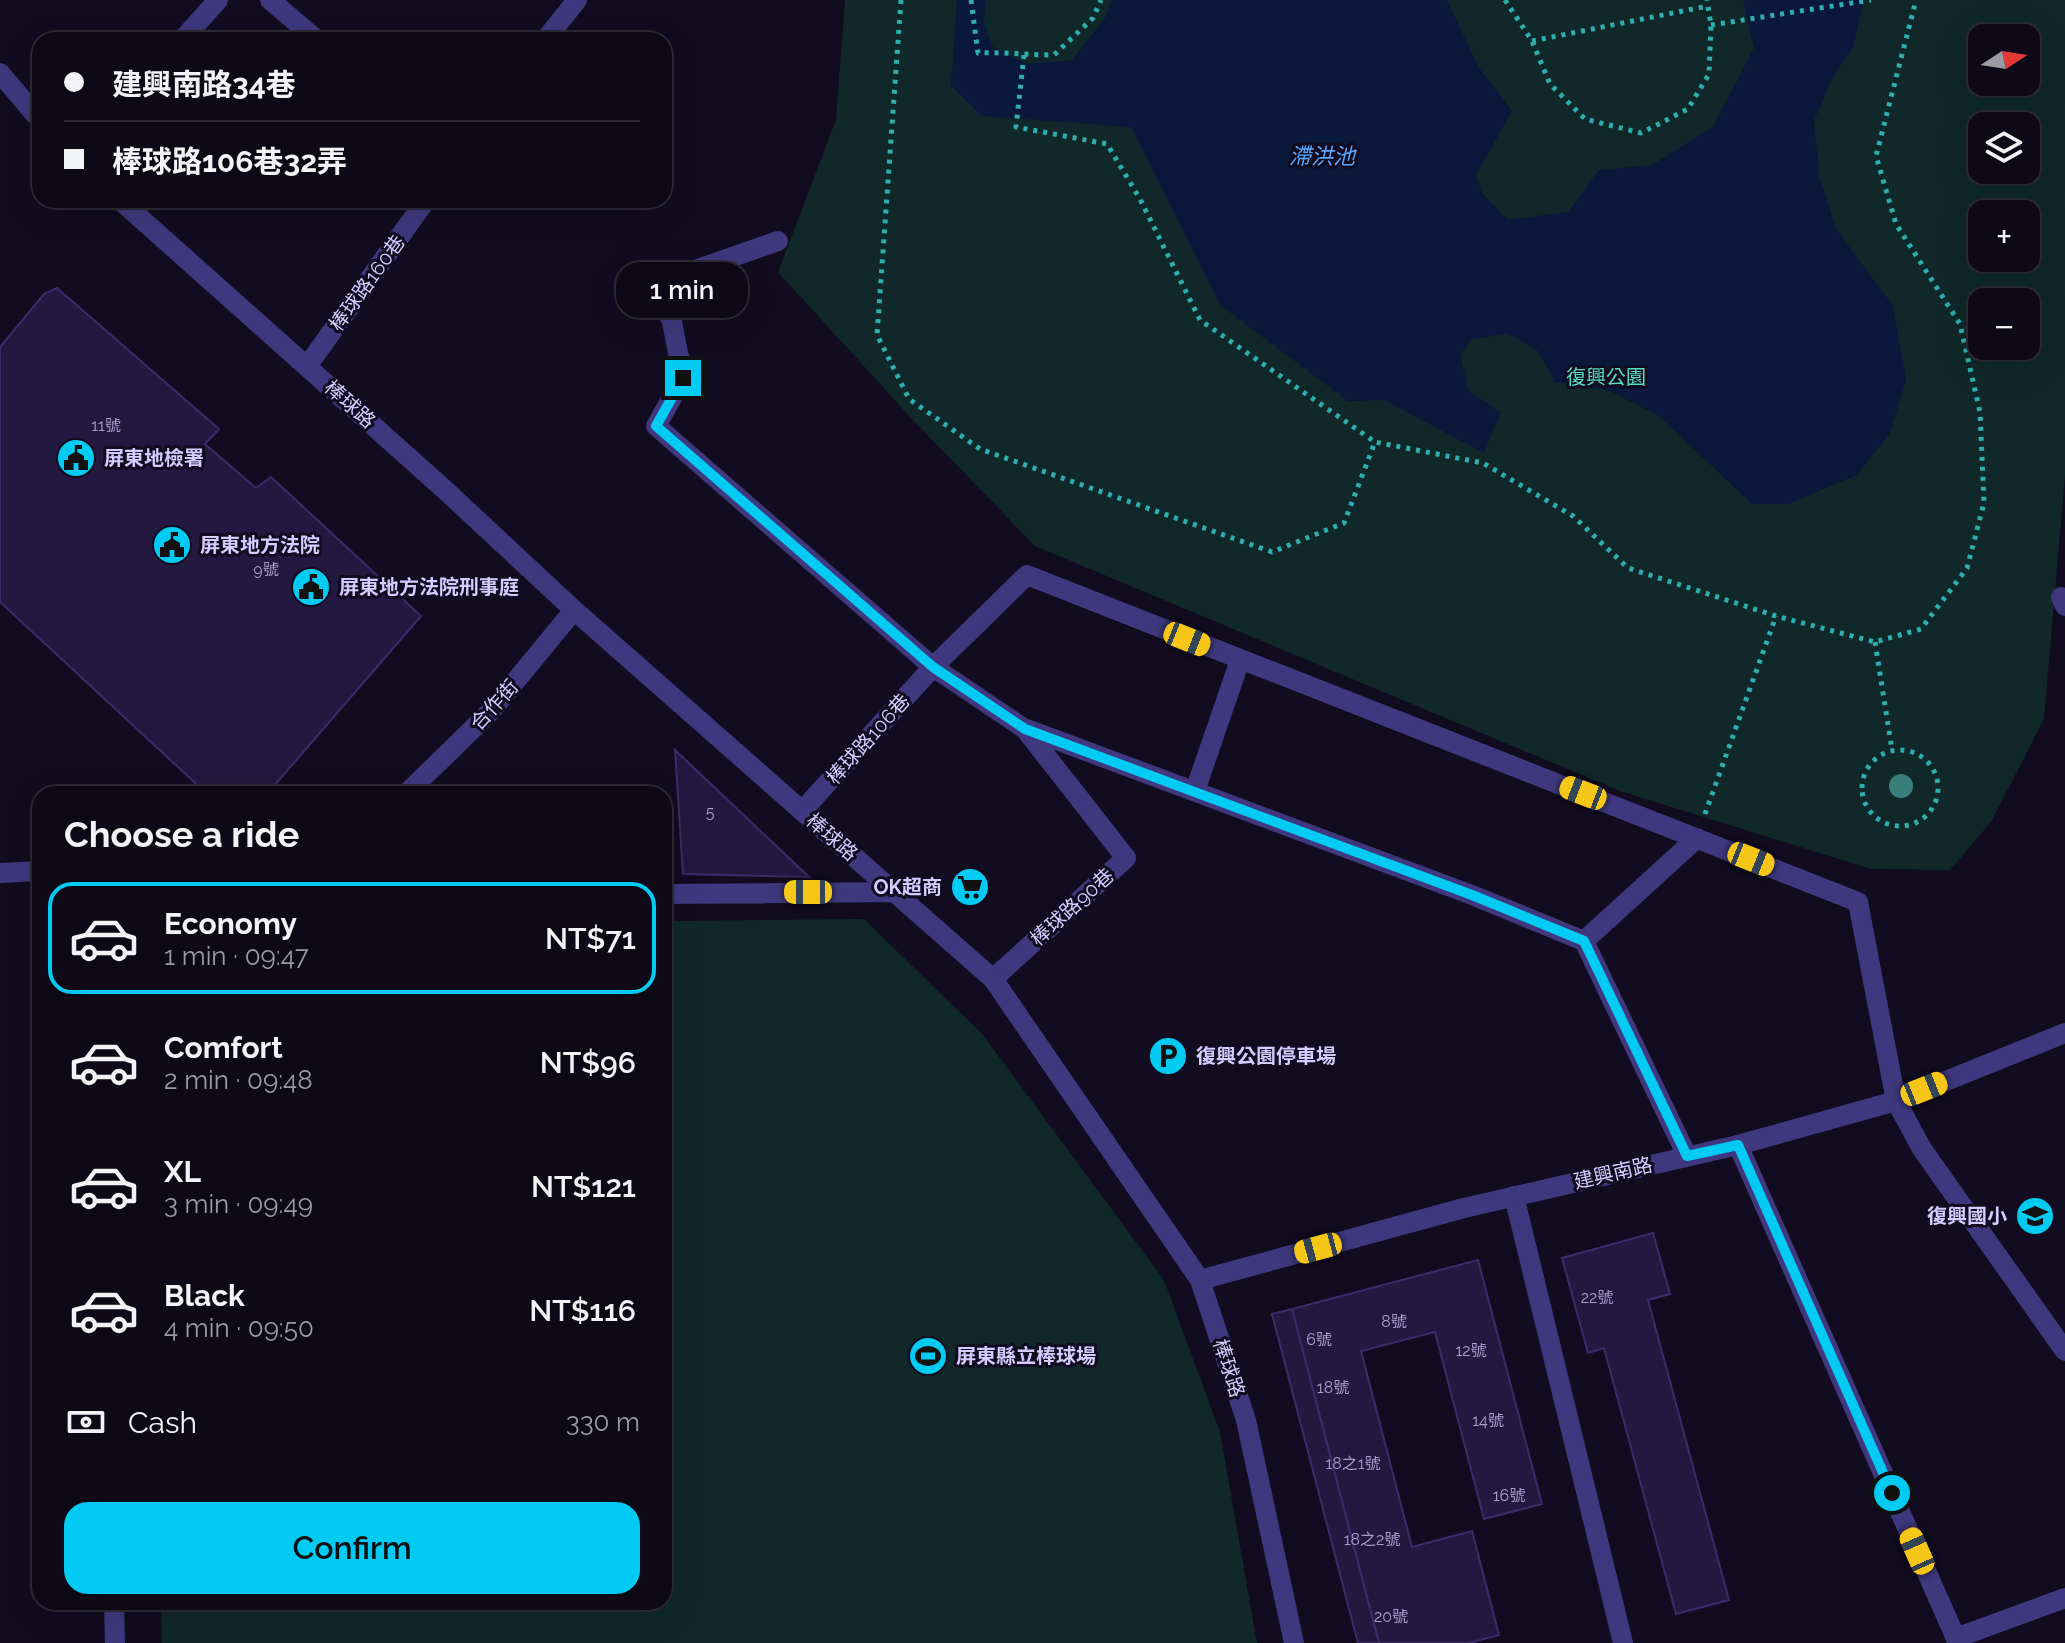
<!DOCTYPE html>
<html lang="en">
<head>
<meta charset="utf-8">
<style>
	:root { --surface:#0d0917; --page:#161220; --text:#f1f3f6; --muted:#9a9aa1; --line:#2d2a36; --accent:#02cbf3 }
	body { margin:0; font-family:Raleway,"Noto Sans TC",sans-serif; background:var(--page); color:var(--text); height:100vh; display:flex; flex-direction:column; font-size:30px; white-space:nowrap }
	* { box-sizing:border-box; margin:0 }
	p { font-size:26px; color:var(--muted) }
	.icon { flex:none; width:44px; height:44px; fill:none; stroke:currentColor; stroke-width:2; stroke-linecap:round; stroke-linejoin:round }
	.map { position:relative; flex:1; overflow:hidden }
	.side { position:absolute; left:32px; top:786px; width:640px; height:824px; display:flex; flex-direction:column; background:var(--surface); border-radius:24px; box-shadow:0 8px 32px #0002,0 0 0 2px var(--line) }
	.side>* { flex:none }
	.guide { position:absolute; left:32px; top:32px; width:640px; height:176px; border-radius:24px; box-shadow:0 8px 32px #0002,0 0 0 2px var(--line); display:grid; align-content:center; height:176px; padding:0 32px; background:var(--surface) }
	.needle { width:52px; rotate:78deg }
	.buttons { position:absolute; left:1968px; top:24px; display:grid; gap:16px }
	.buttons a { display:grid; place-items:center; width:72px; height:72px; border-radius:16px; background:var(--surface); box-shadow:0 8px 32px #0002,0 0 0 2px var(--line); font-size:40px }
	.end { position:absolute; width:36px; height:36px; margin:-18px; border:10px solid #02cbf3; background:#111; box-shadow:0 0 0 4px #111 }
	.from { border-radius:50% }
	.bubble { position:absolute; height:56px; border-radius:24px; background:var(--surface); box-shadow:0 8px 32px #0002,0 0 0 2px var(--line); font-size:26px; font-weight:600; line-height:56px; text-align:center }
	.car { position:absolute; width:24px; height:48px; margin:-24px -12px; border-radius:10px; box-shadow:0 0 6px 2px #0007; background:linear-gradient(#f5c518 24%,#345 0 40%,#f5c518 0 76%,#345 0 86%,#f5c518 0) }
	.guide b { display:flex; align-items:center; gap:28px; height:76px; font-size:30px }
	.guide b+b { border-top:2px solid var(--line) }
	.guide i { width:20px; height:20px; background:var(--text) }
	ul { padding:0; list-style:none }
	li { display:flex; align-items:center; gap:24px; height:112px; margin:0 16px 12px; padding:0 16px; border:4px solid transparent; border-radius:24px }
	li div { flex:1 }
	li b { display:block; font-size:30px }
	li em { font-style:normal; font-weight:600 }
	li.current { border-color:var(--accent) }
	li>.icon { width:72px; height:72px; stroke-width:1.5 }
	h2 { padding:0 32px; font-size:36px; line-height:96px }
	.pay { display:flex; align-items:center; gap:20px; height:88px; padding:0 32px; font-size:30px }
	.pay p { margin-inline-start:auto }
	.action { display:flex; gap:16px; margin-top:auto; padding:16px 32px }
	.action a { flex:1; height:92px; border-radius:24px; background:var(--accent); color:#111; font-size:32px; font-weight:600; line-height:92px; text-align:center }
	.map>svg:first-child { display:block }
	.green { fill:#102829; fill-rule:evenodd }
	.water { fill:#09183b }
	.building { fill:#231940; stroke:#3c2b6c; stroke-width:2 }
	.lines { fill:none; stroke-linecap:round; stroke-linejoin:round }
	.path { stroke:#2eaeaf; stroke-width:5; stroke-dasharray:4 6; stroke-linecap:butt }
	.service { stroke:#3f387e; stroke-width:20 }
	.minor { stroke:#3f387e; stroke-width:20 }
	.tree { fill:#387f7a }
	.route { stroke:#02cbf3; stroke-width:10 }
	.labels { text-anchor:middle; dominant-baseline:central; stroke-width:6; stroke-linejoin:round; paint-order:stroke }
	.number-label { font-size:16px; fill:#a89ecf }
	.street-label { font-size:20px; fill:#d4cbff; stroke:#110c1f }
	.park-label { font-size:20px; fill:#58ddc5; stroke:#110c1f }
	.poi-label { font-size:20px; font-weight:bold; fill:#d4cbff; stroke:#110c1f; text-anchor:start }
	.water-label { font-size:22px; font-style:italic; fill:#5aa7fe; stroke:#110c1f }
</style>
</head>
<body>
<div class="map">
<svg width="2065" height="1643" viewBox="0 0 2065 1643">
	<rect width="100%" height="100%" fill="#110c1f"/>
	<path class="green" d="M 845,0 L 2065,0 L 2065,475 L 2044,719 L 1991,822 L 1950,870 L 1871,869 L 1620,791 L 1035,546 L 912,419 L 778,272 L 836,120 ZM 1982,38 L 2026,38 L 2026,82 L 1982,82 ZM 1982,126 L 2026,126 L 2026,170 L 1982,170 ZM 1982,214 L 2026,214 L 2026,258 L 1982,258 ZM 1982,302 L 2026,302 L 2026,346 L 1982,346 Z
		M 864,919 L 983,1035 L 1164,1280 L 1220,1432 L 1257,1643 L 162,1643 L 161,1602 L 664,1602 L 664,921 Z"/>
	<path class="water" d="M 957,0 L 985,0 L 984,25 L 993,47 L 1027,64 L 1072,60 L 1105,18 L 1112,0 L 1447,0 L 1479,68 L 1512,111 L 1476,175 L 1482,193 L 1508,220 L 1568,212 L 1599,170 L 1652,165 L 1713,127 L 1754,48 L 1743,0 L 1864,0 L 1853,47 L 1834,75 L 1814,120 L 1819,176 L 1836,229 L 1893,306 L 1906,379 L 1890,433 L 1857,475 L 1788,504 L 1752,504 L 1659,416 L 1610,391 L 1555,382 L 1538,351 L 1507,333 L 1471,340 L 1460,355 L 1469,391 L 1501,412 L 1484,453 L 1384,400 L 1348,401 L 1220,305 L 1131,127 L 982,116 L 951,86 Z"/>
	<path class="building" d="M 57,288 L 219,429 L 205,444 L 256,488 L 271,477 L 421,616 L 267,794 L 207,794 L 0,602 L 0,347 L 44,294 Z
		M 675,750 L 809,877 L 683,874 Z
		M 1653,1233 L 1670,1294 L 1648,1300 L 1729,1600 L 1676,1614 L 1604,1348 L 1588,1353 L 1562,1258 Z
		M 1478,1260 L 1542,1504 L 1484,1519 L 1435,1332 L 1361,1351 L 1412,1547 L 1472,1531 L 1499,1635 L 1469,1643 L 1379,1643 L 1292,1309 Z
		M 1292,1309 L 1379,1643 L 1358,1643 L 1272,1314 Z"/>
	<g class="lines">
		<path class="path" d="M 901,0 L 877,335 L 909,399 L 980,449 L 1272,552 L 1344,523 L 1375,442 L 1483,463 L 1573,516 L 1628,568 L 1776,616 L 1875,642 L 1921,629 L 1967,568 L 1984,503 L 1980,412 L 1960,324 L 1896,224 L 1876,156 L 1916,0
			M 971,0 L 978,53 C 1004,52 1028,55 1054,55 L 1093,18 L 1101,0
			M 1505,0 L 1532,41 L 1550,84 L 1585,119 L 1641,133 L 1688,109 L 1709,74 L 1711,25 L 1707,0
			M 1711,25 L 1871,0
			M 1532,41 L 1708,6
			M 1024,55 L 1016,127 L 1107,144 L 1140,199 L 1200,320 L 1375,442
			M 1875,642 L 1892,750
			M1862 788a38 38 0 1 1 76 0a38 38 0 1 1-76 0Z
			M 1705,814 L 1776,616"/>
		<path class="service" d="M 778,241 L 655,284 L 672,322 L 683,378 L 656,426 L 933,667 L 1025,729 L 1126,858 L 993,979
			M 2061,597 L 2065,606
			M 1027,729 L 1472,895 L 1584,941
			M 1195,791 L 1240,660
			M 802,811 L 933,667 L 1027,575 L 1858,902 L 1896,1101
			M 1738,1145 L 1958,1643
			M 1687,1156 L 1584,941 L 1697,838
			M 1514,1196 L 1623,1643
			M 1956,1638 L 2065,1598"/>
		<path class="minor" d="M 270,0 L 317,40
			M 182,40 L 218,0
			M 545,40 L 577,0
			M 0,73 L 40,120
			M 120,200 L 444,489 L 574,610 L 993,979 L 1200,1280 L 1246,1420 L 1294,1643
			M 308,365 L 426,200
			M 406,794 L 491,711 L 574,610
			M 0,873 L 40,871
			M 664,894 L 894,892
			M 1896,1101 L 1922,1149 L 2065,1351
			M 1200,1280 L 1464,1208 L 1738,1145 L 1896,1101 L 2065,1033
			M 114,1602 L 115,1643"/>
	</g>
	<circle class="tree" cx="1901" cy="786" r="12"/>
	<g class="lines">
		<path class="route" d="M 683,378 L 656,426 L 933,667 L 1025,729 L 1472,895 L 1584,941 L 1687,1156 L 1738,1145 L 1892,1493"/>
	</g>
	<defs>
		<symbol id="civic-disc" viewBox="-11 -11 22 22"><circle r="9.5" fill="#02cbf3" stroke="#110c1f"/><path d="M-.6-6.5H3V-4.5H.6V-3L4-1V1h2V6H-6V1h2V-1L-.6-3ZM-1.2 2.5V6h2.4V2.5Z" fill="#111"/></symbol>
		<symbol id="supermarket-disc" viewBox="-11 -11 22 22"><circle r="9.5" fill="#02cbf3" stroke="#110c1f"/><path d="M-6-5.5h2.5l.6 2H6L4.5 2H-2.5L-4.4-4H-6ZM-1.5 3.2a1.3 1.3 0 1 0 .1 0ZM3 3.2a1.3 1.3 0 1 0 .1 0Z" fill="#111"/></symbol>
		<symbol id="parking-disc" viewBox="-11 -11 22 22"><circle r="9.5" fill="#02cbf3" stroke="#110c1f"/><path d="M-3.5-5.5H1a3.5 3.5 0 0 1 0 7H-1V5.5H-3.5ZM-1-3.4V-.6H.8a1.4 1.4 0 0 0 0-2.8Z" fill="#111"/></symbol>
		<symbol id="school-disc" viewBox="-11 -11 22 22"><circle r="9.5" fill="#02cbf3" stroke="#110c1f"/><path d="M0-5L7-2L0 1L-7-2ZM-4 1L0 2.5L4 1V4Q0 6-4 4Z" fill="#111"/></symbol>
		<symbol id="stadium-disc" viewBox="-11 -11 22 22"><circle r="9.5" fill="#02cbf3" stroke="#110c1f"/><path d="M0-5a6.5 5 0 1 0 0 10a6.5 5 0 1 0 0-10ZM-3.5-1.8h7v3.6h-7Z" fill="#111"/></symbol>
	</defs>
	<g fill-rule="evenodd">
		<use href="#civic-disc" x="54" y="436" width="44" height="44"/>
		<use href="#civic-disc" x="150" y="523" width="44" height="44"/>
		<use href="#civic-disc" x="289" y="565" width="44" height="44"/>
		<use href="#supermarket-disc" x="948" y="865" width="44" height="44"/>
		<use href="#parking-disc" x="1146" y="1034" width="44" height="44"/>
		<use href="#school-disc" x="2013" y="1194" width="44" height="44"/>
		<use href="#stadium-disc" x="906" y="1334" width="44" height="44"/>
	</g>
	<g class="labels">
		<g class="number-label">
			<text x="106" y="425">11號</text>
			<text x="266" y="569">9號</text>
			<text x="710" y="812">5</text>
			<text x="1597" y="1297">22號</text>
			<text x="1394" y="1321">8號</text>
			<text x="1319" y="1339">6號</text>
			<text x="1471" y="1350">12號</text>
			<text x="1333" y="1387">18號</text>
			<text x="1488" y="1420">14號</text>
			<text x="1353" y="1463">18之1號</text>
			<text x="1509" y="1495">16號</text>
			<text x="1372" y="1539">18之2號</text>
			<text x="1391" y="1616">20號</text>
		</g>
		<g class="street-label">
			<text transform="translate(367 283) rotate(-54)">棒球路160巷</text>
			<text transform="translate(350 404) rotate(42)">棒球路</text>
			<text transform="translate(494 705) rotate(-48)">合作街</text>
			<text transform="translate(868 739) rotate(-48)">棒球路106巷</text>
			<text transform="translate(832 837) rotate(41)">棒球路</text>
			<text transform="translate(1072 907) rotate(-42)">棒球路90巷</text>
			<text transform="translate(1613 1173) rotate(-13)">建興南路</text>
			<text transform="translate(1229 1368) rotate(72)">棒球路</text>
		</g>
		<g class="park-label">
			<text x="1606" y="377">復興公園</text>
		</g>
		<g class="poi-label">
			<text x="104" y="458">屏東地檢署</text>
			<text x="200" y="545">屏東地方法院</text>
			<text x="339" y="587">屏東地方法院刑事庭</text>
			<text x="942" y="887" text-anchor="end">OK超商</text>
			<text x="1196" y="1056">復興公園停車場</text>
			<text x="2007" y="1216" text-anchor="end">復興國小</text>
			<text x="956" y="1356">屏東縣立棒球場</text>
		</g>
		<g class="water-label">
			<text x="1322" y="156">滯洪池</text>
		</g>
	</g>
</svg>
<div class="buttons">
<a><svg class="needle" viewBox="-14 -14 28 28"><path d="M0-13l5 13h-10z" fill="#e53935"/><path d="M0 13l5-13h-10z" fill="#9a9aa1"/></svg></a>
<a><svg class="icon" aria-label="layers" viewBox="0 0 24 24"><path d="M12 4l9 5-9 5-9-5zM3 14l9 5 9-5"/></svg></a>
<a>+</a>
<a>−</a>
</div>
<i class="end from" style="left:1892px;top:1493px"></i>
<i class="end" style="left:683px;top:378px"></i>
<div class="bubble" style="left:616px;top:262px;width:132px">1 min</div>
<i class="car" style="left:1187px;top:639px;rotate:112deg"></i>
<i class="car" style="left:1583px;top:793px;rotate:291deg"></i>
<i class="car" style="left:1751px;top:859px;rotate:112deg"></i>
<i class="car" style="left:808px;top:892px;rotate:270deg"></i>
<i class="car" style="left:1924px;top:1089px;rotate:68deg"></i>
<i class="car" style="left:1318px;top:1248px;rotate:255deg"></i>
<i class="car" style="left:1917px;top:1551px;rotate:336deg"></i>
<div class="guide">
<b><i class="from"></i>建興南路34巷</b>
<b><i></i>棒球路106巷32弄</b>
</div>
<section class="side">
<h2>Choose a ride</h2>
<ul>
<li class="current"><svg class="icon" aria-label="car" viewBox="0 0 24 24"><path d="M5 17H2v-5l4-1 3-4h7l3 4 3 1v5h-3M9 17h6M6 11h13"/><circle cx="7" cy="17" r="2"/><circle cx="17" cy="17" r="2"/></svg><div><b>Economy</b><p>1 min · 09:47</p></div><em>NT$71</em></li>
<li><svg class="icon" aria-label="car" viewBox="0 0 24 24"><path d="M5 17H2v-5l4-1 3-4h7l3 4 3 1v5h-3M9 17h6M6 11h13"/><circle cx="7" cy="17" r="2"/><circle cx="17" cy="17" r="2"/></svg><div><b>Comfort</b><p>2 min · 09:48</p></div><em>NT$96</em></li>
<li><svg class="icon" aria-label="car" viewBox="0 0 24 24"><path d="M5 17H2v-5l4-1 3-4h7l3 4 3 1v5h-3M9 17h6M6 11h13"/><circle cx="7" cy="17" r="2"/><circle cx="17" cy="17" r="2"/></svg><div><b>XL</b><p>3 min · 09:49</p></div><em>NT$121</em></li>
<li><svg class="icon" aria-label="car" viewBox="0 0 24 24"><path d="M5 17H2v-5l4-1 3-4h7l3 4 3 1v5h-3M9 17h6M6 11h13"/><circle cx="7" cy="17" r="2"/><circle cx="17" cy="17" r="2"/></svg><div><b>Black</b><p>4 min · 09:50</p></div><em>NT$116</em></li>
</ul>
<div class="pay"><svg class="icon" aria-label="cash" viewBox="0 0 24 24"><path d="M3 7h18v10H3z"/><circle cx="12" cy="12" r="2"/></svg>Cash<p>330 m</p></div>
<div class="action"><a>Confirm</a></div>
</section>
</div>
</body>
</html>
